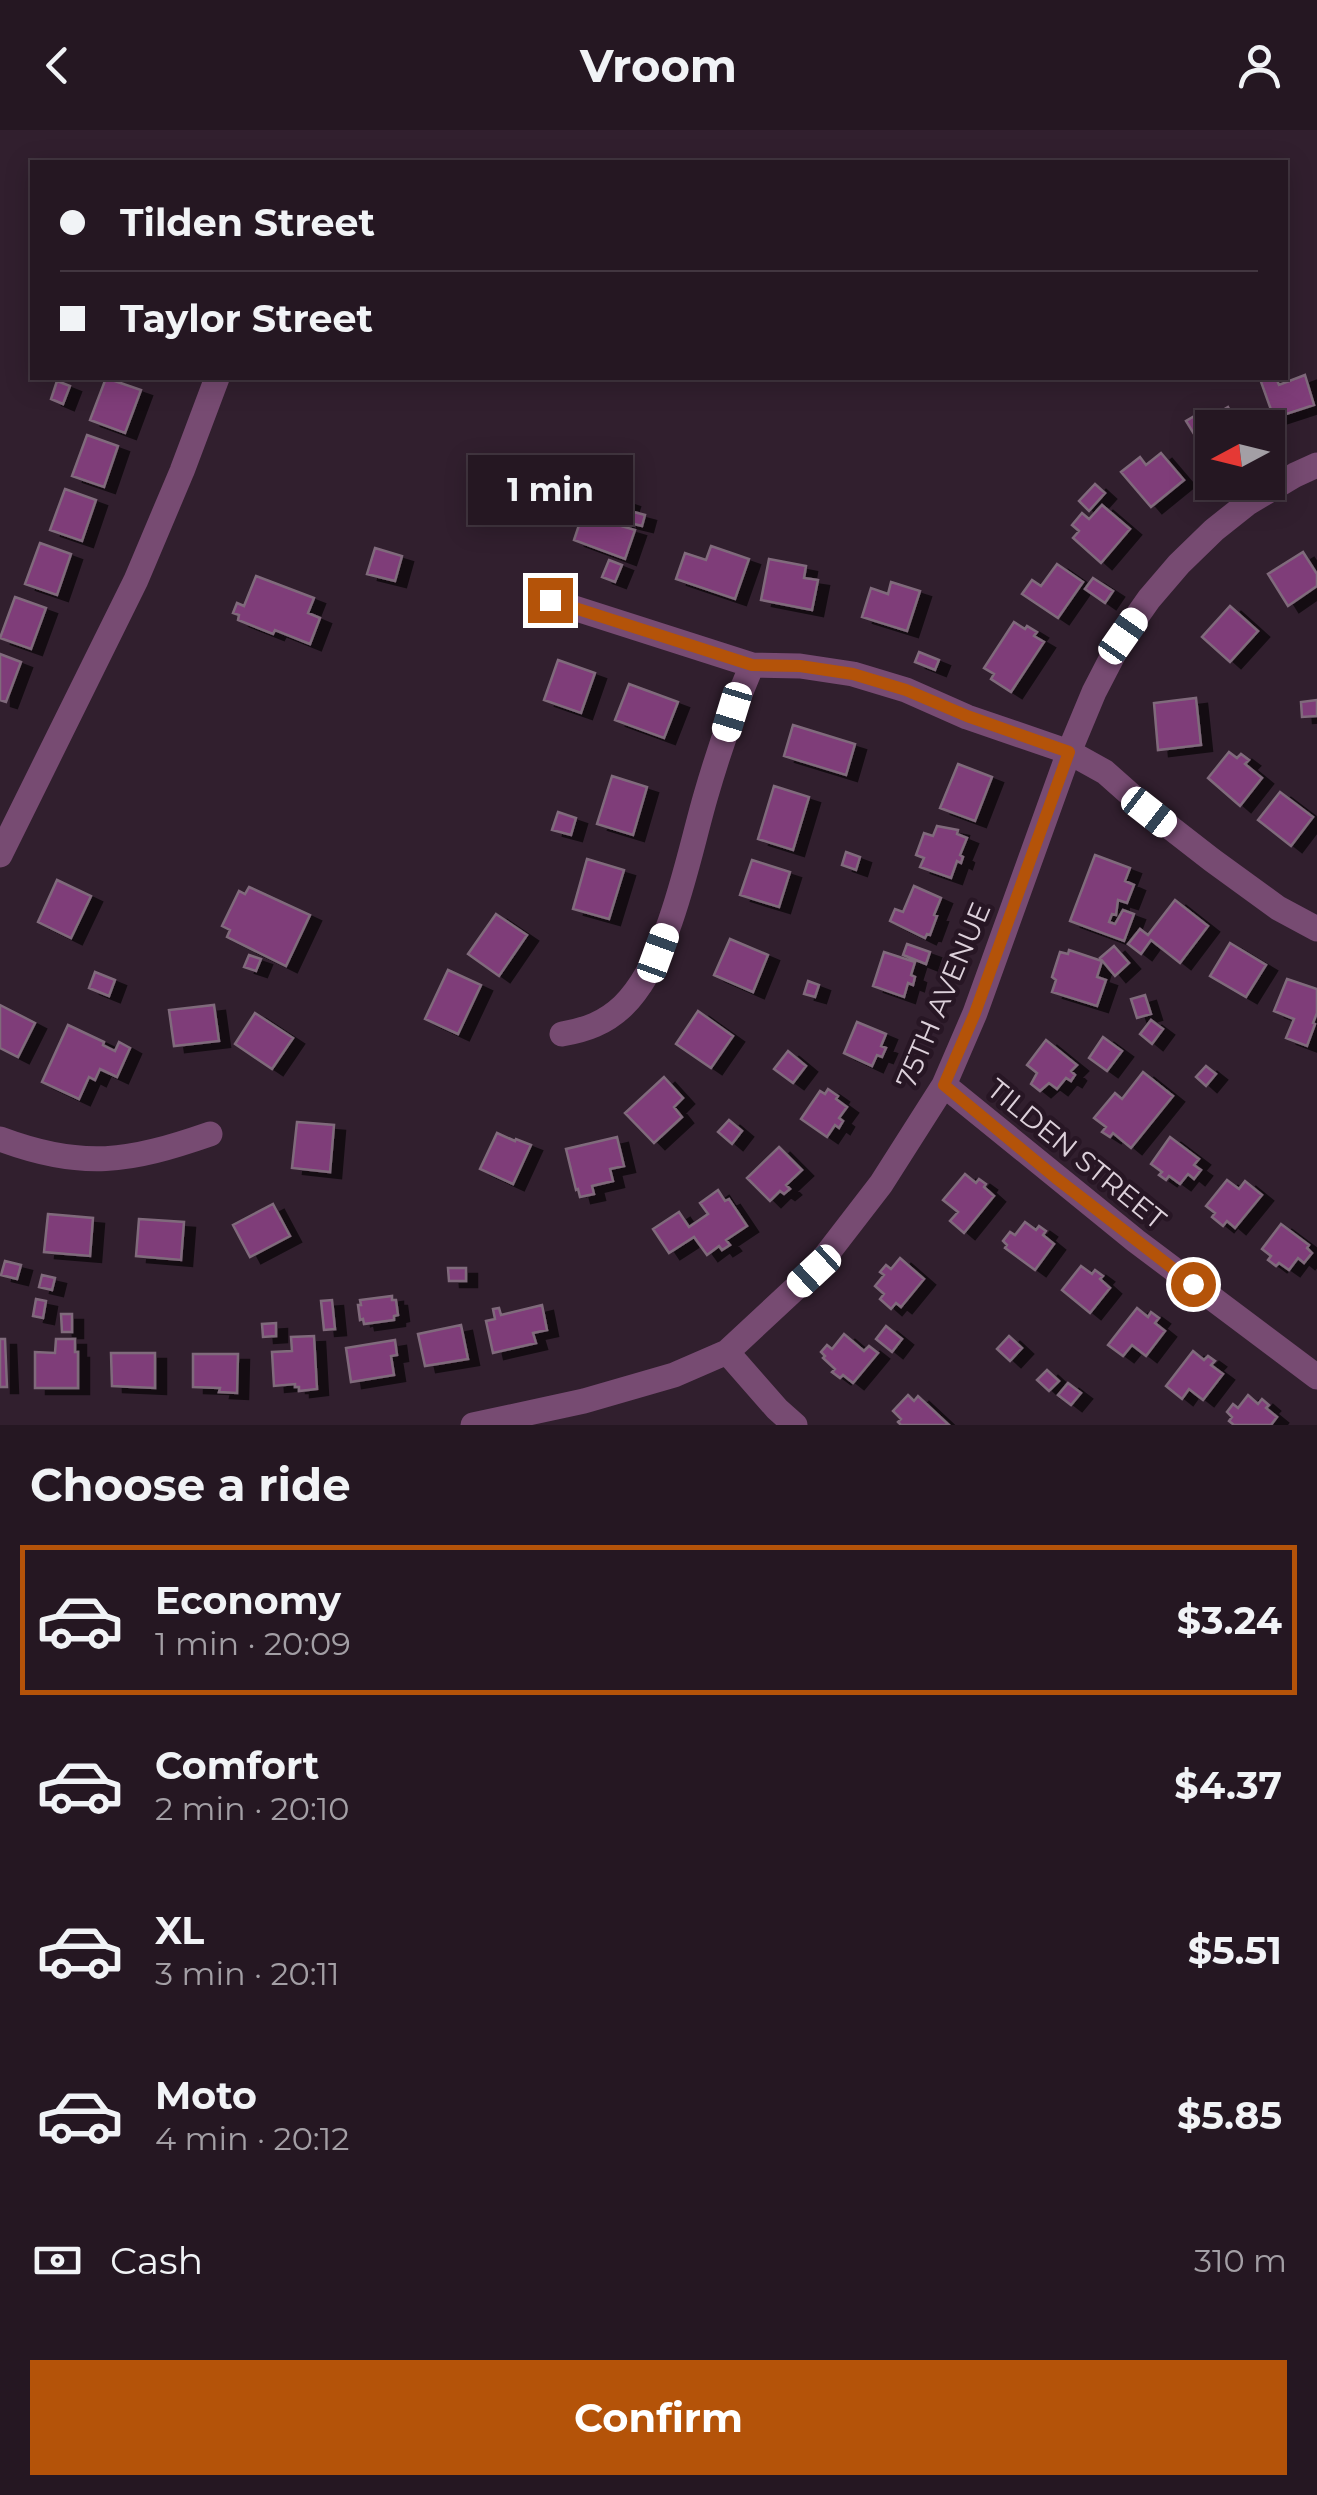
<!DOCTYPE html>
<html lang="en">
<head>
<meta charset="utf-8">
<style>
	:root { --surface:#251722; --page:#2d202a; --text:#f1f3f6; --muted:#a39fa5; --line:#423640; --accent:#b45309 }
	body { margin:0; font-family:Montserrat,sans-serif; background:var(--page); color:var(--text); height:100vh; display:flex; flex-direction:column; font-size:38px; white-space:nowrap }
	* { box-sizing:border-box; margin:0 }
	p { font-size:32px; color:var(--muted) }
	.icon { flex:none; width:55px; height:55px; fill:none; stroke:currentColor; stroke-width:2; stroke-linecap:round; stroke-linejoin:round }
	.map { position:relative; height:1295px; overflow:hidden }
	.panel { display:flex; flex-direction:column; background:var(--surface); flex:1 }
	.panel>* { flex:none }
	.top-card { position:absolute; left:30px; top:30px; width:1258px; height:220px; border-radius:0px; box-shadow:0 5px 25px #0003,0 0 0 2px var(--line); display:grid; align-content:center; height:220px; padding:0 30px; background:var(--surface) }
	.needle { width:65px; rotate:263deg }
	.buttons { position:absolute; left:1195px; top:280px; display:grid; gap:20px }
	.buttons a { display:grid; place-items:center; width:90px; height:90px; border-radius:0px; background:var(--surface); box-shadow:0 5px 25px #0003,0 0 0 2px var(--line); font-size:50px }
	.end { position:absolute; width:45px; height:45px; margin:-22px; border:12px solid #b45309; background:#fff; box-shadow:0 0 0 5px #fff }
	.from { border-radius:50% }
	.bubble { position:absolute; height:70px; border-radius:0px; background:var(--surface); box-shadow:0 5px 25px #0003,0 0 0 2px var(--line); font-size:32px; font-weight:700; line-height:70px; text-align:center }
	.car { position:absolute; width:30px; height:60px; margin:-30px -15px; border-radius:12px; box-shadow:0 0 8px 2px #0007; background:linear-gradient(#fff 24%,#345 0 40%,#fff 0 76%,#345 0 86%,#fff 0) }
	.top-card b { display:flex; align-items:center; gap:35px; height:95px; font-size:38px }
	.top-card b+b { border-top:2px solid var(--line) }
	.top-card i { width:25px; height:25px; background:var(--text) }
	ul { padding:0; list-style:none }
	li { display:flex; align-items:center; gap:30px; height:150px; margin:0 20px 15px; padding:0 10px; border:5px solid transparent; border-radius:0px }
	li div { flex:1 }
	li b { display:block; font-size:38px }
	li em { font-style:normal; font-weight:700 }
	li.active { border-color:var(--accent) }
	li>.icon { width:90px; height:90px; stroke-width:1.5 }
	h2 { padding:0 30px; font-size:45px; line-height:120px }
	.pay { display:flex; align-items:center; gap:25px; height:110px; padding:0 30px; font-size:38px }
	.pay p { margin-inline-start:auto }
	.button { display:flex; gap:20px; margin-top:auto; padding:20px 30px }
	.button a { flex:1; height:115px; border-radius:0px; background:var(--accent); color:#fff; font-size:40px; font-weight:700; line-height:115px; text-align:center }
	header { display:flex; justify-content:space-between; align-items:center; height:130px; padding:0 30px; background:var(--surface); font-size:45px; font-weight:700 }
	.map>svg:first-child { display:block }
	.building { fill:#7f3c79; stroke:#806b7c; stroke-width:2.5; filter:url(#shadow) }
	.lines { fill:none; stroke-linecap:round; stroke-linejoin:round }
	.minor { stroke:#774b72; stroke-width:25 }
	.route { stroke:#b45309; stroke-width:12 }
	.labels { text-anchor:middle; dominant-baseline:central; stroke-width:9; stroke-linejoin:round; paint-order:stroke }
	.street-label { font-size:28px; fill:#dcd0da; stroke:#271624 }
</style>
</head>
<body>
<header><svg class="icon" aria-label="back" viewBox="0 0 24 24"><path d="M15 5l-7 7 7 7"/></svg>Vroom<svg class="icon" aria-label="person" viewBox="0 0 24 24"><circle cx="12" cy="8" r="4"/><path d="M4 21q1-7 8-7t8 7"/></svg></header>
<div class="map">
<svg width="1317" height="1295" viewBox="0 0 1317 1295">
	<defs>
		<filter id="shadow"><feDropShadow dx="11" dy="6" stdDeviation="0" flood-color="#0009"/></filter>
	</defs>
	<rect width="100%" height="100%" fill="#311f2e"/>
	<path class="building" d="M 1305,245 L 1314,275 L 1274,288 L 1260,249 L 1276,248 L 1279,255 Z
		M 106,248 L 141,260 L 125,303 L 90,290 Z
		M 57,251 L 70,256 L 63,274 L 51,269 Z
		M 1228,277 L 1240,298 L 1212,298 L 1212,328 L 1210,330 L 1186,291 L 1198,284 L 1203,292 Z
		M 87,305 L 118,316 L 104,357 L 72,346 Z
		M 1161,323 L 1184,350 L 1151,377 L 1121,342 L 1140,327 L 1146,335 Z
		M 1095,354 L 1105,363 L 1089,381 L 1079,371 Z
		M 65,359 L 96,370 L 82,411 L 50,400 Z
		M 611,365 L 629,371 L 625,383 L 607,377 Z
		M 587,371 L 625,383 L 621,396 L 635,400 L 625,429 L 574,410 Z
		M 1102,375 L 1130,399 L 1101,433 L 1073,408 L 1079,401 L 1072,395 L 1082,383 L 1089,389 Z
		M 630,381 L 645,385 L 642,396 L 626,392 Z
		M 40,413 L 71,424 L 57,465 L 25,454 Z
		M 711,416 L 749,429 L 735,469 L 676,449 L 685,423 L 706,430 Z
		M 375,418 L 402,426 L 395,451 L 367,444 Z
		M 1303,422 L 1317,444 L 1317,456 L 1288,476 L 1268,444 Z
		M 769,429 L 806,436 L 804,448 L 818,450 L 812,480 L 761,470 Z
		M 609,430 L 622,435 L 615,452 L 602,447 Z
		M 1057,434 L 1083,452 L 1058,488 L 1022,464 L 1032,450 L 1041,456 Z
		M 256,446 L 314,468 L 308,483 L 320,488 L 310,514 L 275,500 L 273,504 L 238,490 L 239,485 L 233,483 L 237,473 L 244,476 Z
		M 1093,448 L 1113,461 L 1105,473 L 1085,459 Z
		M 891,452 L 920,461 L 907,501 L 862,487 L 871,458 L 888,464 Z
		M 15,467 L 46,478 L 31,519 L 0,508 Z
		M 1230,476 L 1258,501 L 1230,532 L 1202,507 Z
		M 1014,492 L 1025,499 L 1027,496 L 1037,502 L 1034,506 L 1044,512 L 1011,562 L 991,549 L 994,544 L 984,538 Z
		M 919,522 L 939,530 L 935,540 L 915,532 Z
		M 0,524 L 21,532 L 6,572 L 0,570 Z
		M 558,530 L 595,543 L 581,583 L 544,570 Z
		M 629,554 L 678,572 L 664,608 L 615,590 Z
		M 1196,568 L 1201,615 L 1158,620 L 1154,573 Z
		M 1317,570 L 1317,586 L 1302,587 L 1301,572 Z
		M 793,595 L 855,614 L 846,645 L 784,626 Z
		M 1229,622 L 1237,628 L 1241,624 L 1249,630 L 1245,634 L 1262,648 L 1240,676 L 1208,648 Z
		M 958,634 L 992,647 L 975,691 L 940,678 Z
		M 612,646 L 647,657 L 633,705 L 597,694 Z
		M 774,656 L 809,667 L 793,720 L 758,709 Z
		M 1280,662 L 1313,687 L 1291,716 L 1258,690 Z
		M 558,682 L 576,688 L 571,705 L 552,700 Z
		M 937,696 L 958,700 L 957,704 L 967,708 L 960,725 L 963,727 L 961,733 L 957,731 L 951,748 L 920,737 L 924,728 L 916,725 L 924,703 L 933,706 Z
		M 846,722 L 860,727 L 856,740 L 842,735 Z
		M 1095,725 L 1130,738 L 1125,751 L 1134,755 L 1127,773 L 1118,770 L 1116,785 L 1112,784 L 1109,792 L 1115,794 L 1123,780 L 1134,784 L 1124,811 L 1070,791 Z
		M 587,729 L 624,740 L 609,789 L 573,779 Z
		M 752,730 L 790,742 L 779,777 L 740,765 Z
		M 57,750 L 91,766 L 71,808 L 38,792 Z
		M 914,756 L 941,768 L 934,785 L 937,786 L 930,805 L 927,804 L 925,808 L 890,791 L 895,779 L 903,782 Z
		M 249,757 L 310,785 L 286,836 L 227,807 L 230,800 L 222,796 L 239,761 L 245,764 Z
		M 1175,770 L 1208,796 L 1180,833 L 1151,810 L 1141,824 L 1128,814 L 1140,799 L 1148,805 Z
		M 496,784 L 527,805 L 499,846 L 468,824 Z
		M 730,809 L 768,825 L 753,862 L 714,845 Z
		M 1230,813 L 1266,835 L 1246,867 L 1210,846 Z
		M 907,814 L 930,822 L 926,834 L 903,825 Z
		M 1114,816 L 1129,833 L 1115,846 L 1100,828 Z
		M 1069,820 L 1102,831 L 1097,847 L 1106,850 L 1097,876 L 1052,862 L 1056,850 L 1052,847 L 1060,822 L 1068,824 Z
		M 884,822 L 915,832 L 911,845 L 915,847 L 913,855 L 908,853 L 904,867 L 873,856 Z
		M 249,825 L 261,829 L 256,841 L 244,837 Z
		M 448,840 L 481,855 L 458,904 L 425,889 Z
		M 95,842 L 115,850 L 109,866 L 89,858 Z
		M 1287,849 L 1317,859 L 1317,883 L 1313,893 L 1315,894 L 1307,916 L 1286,908 L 1294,889 L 1274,881 Z
		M 808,851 L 819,855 L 815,867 L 804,864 Z
		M 1145,865 L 1151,884 L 1137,888 L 1131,869 Z
		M 0,875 L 35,893 L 18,927 L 0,918 Z
		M 214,875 L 219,911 L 174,916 L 169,880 Z
		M 698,881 L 733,906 L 711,938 L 676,914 Z
		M 255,883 L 293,908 L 272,939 L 235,914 Z
		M 1151,890 L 1163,899 L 1152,914 L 1140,904 Z
		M 857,892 L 886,904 L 881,916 L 886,918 L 882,927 L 877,925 L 872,936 L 844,923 Z
		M 68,895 L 104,912 L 103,915 L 115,921 L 119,912 L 130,918 L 117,947 L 100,939 L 95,950 L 89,947 L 79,969 L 42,952 Z
		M 1103,907 L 1122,921 L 1107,941 L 1089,928 Z
		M 1046,910 L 1077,935 L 1071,941 L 1075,945 L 1071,951 L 1066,948 L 1057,959 L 1049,953 L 1040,961 L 1031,954 L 1037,943 L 1027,935 Z
		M 788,921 L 806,936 L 793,953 L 774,939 Z
		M 1206,936 L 1216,944 L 1206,956 L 1196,947 Z
		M 1143,942 L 1173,966 L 1131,1018 L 1113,1003 L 1110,1007 L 1102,1002 L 1106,997 L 1094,988 L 1115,963 L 1122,969 Z
		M 664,947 L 683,968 L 674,977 L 682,987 L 654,1013 L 625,983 Z
		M 828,959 L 838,966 L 836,969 L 847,977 L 839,988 L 843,991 L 839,998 L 835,995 L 827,1007 L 801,989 L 820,961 L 825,964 Z
		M 729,990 L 742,1001 L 732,1014 L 718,1002 Z
		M 297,992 L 334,995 L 330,1042 L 292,1038 Z
		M 497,1003 L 515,1011 L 516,1009 L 531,1015 L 513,1054 L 480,1039 Z
		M 617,1007 L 624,1036 L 610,1039 L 613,1051 L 592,1056 L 594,1064 L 580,1067 L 578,1059 L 576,1060 L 566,1019 Z
		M 1170,1007 L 1199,1029 L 1194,1035 L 1201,1040 L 1194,1049 L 1188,1044 L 1180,1054 L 1169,1046 L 1166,1050 L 1159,1045 L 1162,1042 L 1151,1034 Z
		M 779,1017 L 802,1040 L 786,1055 L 790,1059 L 784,1064 L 780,1061 L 770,1071 L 747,1048 Z
		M 965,1044 L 976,1053 L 979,1049 L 986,1054 L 984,1057 L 994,1066 L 964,1103 L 950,1091 L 958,1082 L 943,1070 Z
		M 1227,1050 L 1239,1059 L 1245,1051 L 1262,1065 L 1235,1098 L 1227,1091 L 1223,1096 L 1212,1087 L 1215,1083 L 1206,1076 Z
		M 718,1060 L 725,1071 L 729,1069 L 747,1096 L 726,1110 L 730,1115 L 722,1120 L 719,1116 L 707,1125 L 694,1107 L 669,1123 L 653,1099 L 679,1082 L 689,1097 L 708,1084 L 700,1073 Z
		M 273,1074 L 290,1106 L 250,1127 L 233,1095 Z
		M 48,1084 L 93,1088 L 90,1126 L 44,1122 Z
		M 139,1089 L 184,1092 L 181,1130 L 136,1126 Z
		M 1025,1092 L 1036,1100 L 1039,1096 L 1046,1101 L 1043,1105 L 1054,1114 L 1035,1140 L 1005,1118 L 1007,1115 L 1003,1111 L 1010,1102 L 1015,1105 Z
		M 1281,1094 L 1309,1115 L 1307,1118 L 1312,1123 L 1304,1133 L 1298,1128 L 1289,1140 L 1279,1133 L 1276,1136 L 1268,1130 L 1271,1126 L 1262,1119 Z
		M 900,1128 L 924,1149 L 901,1177 L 896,1173 L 891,1179 L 880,1169 L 884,1164 L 875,1156 L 884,1145 L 880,1142 L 886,1135 L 891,1139 Z
		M 5,1131 L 21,1135 L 17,1149 L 1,1145 Z
		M 1081,1136 L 1092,1144 L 1095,1140 L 1103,1146 L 1100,1149 L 1110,1158 L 1090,1183 L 1062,1160 Z
		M 448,1138 L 466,1138 L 466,1151 L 449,1151 Z
		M 42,1145 L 55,1148 L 52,1160 L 39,1157 Z
		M 392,1166 L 392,1170 L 396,1170 L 398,1185 L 394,1186 L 394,1190 L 364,1194 L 363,1189 L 360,1190 L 358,1175 L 361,1175 L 360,1170 Z
		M 36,1169 L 46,1171 L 43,1188 L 33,1186 Z
		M 332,1170 L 335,1199 L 324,1200 L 321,1171 Z
		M 542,1175 L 547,1200 L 533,1203 L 536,1213 L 493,1223 L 486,1191 L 495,1189 L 493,1179 L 499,1178 L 501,1185 Z
		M 1137,1178 L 1148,1187 L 1151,1182 L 1159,1188 L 1155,1193 L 1165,1201 L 1146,1226 L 1132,1215 L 1123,1226 L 1108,1215 Z
		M 61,1184 L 72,1184 L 72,1202 L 62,1202 Z
		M 276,1193 L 276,1206 L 263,1207 L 262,1194 Z
		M 461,1195 L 468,1229 L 425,1236 L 418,1204 Z
		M 886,1196 L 902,1209 L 892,1222 L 876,1209 Z
		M 844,1204 L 864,1221 L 869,1216 L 878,1223 L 853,1253 L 843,1245 L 840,1248 L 832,1242 L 835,1239 L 823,1228 L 825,1226 L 821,1222 L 827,1215 L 832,1219 Z
		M 314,1206 L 317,1259 L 299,1261 L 299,1257 L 295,1257 L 295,1254 L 274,1256 L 272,1222 L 292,1221 L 291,1207 Z
		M 1009,1206 L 1022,1218 L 1010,1231 L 997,1219 Z
		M 0,1209 L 5,1209 L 7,1257 L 0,1257 Z
		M 56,1209 L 75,1209 L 75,1222 L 78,1222 L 78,1258 L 35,1258 L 35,1222 L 55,1223 Z
		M 395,1210 L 397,1225 L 391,1226 L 394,1245 L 351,1252 L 346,1218 Z
		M 1193,1221 L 1204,1230 L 1208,1226 L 1215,1231 L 1211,1235 L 1223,1244 L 1203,1270 L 1189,1259 L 1182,1269 L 1166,1256 Z
		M 111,1223 L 155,1223 L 155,1258 L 112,1256 Z
		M 193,1224 L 238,1224 L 237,1263 L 219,1262 L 220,1258 L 193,1257 Z
		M 1047,1240 L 1059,1251 L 1049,1261 L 1037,1250 Z
		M 1068,1253 L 1081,1263 L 1071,1275 L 1058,1265 Z
		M 908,1265 L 914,1271 L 918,1266 L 949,1295 L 901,1295 L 898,1292 L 901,1289 L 893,1281 Z
		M 1248,1265 L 1258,1274 L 1262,1269 L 1269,1275 L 1266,1278 L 1277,1287 L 1271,1295 L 1234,1295 L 1229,1291 L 1232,1287 L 1227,1282 L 1233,1274 L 1238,1278 Z"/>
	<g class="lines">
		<path class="minor" d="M 549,470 L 752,535 L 800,536 L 853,544 L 906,560 L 967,587 L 1069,622 L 1105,642 L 1149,681 L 1212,730 L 1278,778 L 1317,799
			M 0,725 L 136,450 L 182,341 L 217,248
			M 562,904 C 586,900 605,893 623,876 C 670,830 688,726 706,665 C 719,620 734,577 752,535
			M 944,955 L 1136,1111 L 1317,1247
			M 0,1009 C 83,1040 129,1032 210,1004
			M 727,1222 L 777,1279 L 795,1295
			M 473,1295 L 584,1271 L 674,1245 L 727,1222 L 814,1141 L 881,1054 L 944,955 L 975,883 L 1069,622 L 1094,562 L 1123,506 L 1149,469 L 1179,434 L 1214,400 L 1248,373 L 1295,345 L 1317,335"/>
	</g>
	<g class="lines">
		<path class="route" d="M 550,470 L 752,535 L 800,536 L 853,544 L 906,560 L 967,586 L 1069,622 L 975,883 L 944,955 L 1056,1048 L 1193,1154"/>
	</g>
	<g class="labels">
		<g class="street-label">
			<text transform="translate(943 865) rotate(-67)">75TH AVENUE</text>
			<text transform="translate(1077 1024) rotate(39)">TILDEN STREET</text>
		</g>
	</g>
</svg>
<div class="buttons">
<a><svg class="needle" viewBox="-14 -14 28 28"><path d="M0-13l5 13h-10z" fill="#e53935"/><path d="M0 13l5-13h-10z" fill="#a39fa5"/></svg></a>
</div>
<i class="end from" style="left:1193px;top:1154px"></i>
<i class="end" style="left:550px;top:470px"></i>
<div class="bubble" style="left:468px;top:325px;width:165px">1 min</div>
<i class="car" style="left:1123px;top:506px;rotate:35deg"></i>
<i class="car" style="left:732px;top:582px;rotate:197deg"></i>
<i class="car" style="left:1149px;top:682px;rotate:128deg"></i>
<i class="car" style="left:658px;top:823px;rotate:20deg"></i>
<i class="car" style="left:814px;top:1141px;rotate:227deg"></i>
<div class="top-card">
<b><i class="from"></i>Tilden Street</b>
<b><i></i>Taylor Street</b>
</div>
</div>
<section class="panel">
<h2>Choose a ride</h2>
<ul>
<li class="active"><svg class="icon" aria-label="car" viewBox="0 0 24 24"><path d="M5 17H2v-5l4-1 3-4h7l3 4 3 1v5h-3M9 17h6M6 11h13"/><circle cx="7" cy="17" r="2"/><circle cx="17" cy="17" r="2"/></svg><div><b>Economy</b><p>1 min · 20:09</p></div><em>$3.24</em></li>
<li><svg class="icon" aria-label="car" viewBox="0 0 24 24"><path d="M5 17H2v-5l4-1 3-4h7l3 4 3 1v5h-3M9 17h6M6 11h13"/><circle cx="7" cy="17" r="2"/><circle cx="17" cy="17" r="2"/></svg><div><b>Comfort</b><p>2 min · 20:10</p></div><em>$4.37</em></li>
<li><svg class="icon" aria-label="car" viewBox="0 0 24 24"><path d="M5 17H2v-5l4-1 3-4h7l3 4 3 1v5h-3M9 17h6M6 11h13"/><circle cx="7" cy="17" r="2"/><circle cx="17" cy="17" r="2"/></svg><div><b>XL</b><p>3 min · 20:11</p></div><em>$5.51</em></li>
<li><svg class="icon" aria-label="car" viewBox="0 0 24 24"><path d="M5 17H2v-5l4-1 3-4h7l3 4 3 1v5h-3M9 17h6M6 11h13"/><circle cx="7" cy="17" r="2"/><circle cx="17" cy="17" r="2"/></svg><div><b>Moto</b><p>4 min · 20:12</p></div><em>$5.85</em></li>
</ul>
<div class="pay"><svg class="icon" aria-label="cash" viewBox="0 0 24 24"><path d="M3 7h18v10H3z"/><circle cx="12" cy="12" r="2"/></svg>Cash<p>310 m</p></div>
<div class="button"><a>Confirm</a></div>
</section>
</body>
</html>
